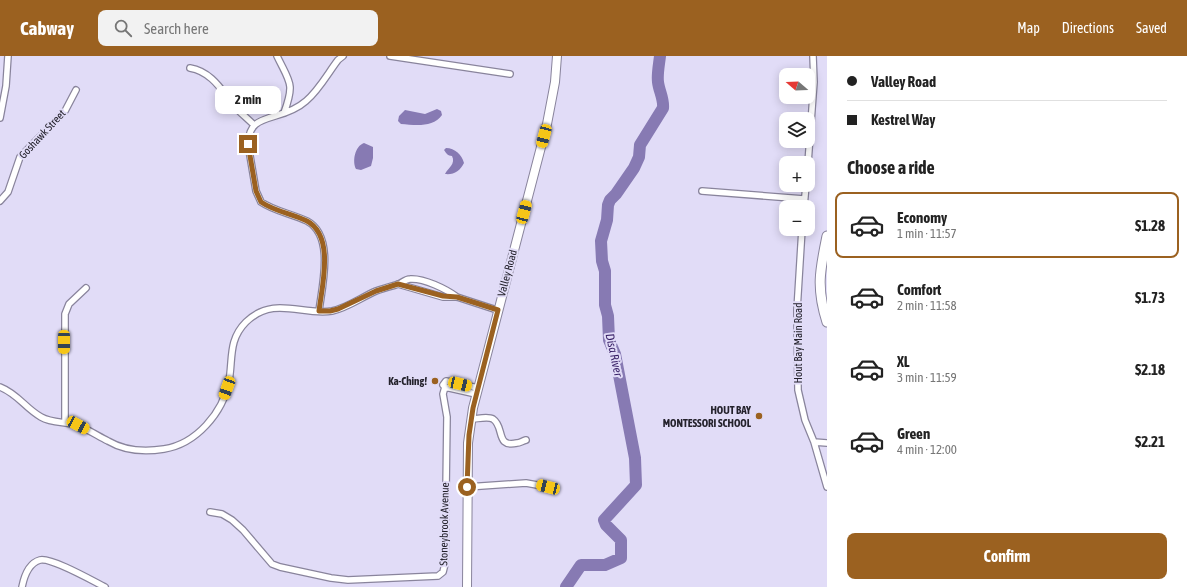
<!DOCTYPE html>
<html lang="en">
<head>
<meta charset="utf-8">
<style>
	:root { --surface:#fff; --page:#f2f2f2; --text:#222; --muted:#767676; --line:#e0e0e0; --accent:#9b6120 }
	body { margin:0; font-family:"Asap Condensed",sans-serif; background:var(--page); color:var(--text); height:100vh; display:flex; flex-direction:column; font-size:15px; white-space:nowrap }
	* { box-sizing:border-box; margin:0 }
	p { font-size:13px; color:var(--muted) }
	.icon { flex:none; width:22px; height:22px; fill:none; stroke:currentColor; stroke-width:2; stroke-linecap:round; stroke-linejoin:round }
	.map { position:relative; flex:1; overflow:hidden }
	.details { display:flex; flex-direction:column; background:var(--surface); width:360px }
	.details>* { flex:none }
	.top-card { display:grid; align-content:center; height:88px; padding:0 20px; background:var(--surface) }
	.needle { width:26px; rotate:289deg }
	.tools { position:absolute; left:779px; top:12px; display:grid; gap:8px }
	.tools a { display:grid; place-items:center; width:36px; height:36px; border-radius:8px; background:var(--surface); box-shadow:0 2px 10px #0003; font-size:20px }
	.end { position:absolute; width:18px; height:18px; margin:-9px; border:5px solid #9b6120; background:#fff; box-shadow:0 0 0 2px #fff }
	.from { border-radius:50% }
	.bubble { position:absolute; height:28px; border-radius:8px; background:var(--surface); box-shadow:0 2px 10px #0003; font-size:13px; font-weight:700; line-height:28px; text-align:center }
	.car { position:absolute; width:12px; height:24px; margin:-12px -6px; border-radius:5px; box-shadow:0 0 3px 1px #0007; background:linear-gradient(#f5c518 24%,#345 0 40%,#f5c518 0 76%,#345 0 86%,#f5c518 0) }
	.top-card b { display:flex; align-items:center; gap:14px; height:38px; font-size:15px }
	.top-card b+b { border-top:1px solid var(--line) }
	.top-card i { width:10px; height:10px; background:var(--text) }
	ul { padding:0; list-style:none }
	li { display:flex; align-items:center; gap:12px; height:66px; margin:0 8px 6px; padding:0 12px; border:2px solid transparent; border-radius:8px }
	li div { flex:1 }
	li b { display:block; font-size:15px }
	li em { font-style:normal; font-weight:700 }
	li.selected { border-color:var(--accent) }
	li>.icon { width:36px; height:36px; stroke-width:1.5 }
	h2 { padding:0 20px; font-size:18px; line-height:48px }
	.action { display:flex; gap:8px; margin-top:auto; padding:8px 20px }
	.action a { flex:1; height:46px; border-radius:8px; background:var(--accent); color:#fff; font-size:16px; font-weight:700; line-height:46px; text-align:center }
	header { display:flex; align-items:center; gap:24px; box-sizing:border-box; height:56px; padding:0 20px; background:var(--accent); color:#fff }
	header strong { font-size:19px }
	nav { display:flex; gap:22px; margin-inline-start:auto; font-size:14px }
	.search { width:280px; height:36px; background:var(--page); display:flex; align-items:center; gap:10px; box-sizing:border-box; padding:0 14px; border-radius:8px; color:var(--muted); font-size:15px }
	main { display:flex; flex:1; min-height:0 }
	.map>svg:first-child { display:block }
	.water { fill:#877ab3 }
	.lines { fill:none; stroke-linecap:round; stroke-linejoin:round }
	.river { stroke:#877ab3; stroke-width:12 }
	.street-casing { stroke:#89849c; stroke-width:8 }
	.secondary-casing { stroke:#89849c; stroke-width:10 }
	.primary-casing { stroke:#89849c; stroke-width:11 }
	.street { stroke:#fff; stroke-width:5.5 }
	.secondary { stroke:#fff; stroke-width:8 }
	.primary { stroke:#fff; stroke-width:9 }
	.route { stroke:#9b6120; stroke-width:5 }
	.poi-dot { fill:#9b6120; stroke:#e1dcf7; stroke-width:1.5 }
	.labels { text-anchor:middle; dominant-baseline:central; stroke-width:4; stroke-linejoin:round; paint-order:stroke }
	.street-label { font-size:11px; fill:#24222c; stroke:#e1dcf7 }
	.poi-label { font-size:11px; font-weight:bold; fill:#24222c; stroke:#e1dcf7; text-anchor:end }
	.water-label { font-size:12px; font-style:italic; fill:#361e64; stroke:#e1dcf7 }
</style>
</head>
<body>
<header>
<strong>Cabway</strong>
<div class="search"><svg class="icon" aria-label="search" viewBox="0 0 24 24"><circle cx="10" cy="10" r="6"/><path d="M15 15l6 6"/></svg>Search here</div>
<nav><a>Map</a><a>Directions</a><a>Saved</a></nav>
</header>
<main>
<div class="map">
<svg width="827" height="531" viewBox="0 0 827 531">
	<rect width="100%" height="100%" fill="#e1dcf7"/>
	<path class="water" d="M 437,53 L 441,55 L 442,59 C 433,72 415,69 401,68 L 398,65 L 399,60 L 405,54 L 425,58 Z
		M 364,87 L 373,91 L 373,102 L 371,110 L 361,114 L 356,113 C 352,105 355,90 364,87 Z
		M 446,92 C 455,92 462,99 464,107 C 460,115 454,119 445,118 C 448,112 456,108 452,100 C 448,100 446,97 444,94 Z"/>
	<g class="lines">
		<path class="river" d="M 566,531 L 581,509 L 605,509 L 621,502 L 621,484 L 606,469 L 604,464 L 636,429 L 635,402 L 615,298 L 609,284 L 608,260 L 605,249 L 605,215 L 602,205 L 601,185 L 607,164 L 608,149 L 610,144 L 616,138 L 634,112 L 639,101 L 640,89 L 663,52 C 664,43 659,35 658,26 C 657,18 659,9 660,0"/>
		<defs>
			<path id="street" d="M 277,0 C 290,27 295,27 284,57
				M 390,0 L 510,18
				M 190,12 C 214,16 224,39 238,54 C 243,59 249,64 254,69
				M 0,62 L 6,30 L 8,0
				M 808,107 L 814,26 L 813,0
				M 702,135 L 804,143
				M 0,145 L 8,136 L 20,101 L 65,55 L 76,34
				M 804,151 L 806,129
				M 802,173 L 797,254 L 798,334 L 805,364 L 814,386 L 827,387
				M 398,228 L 443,241 L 457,241 L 497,254
				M 319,255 C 322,230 335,180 307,165 C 292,158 274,155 261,146 L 256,135 L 248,88 C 249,68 258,65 275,60 C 286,57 297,53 306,45 C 319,34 328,17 338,4 L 343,0
				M 0,331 C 18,338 25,352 41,361 C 53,368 67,365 79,370 C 89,374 98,380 108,385 C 125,395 145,396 164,393 C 196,388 223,357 229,325 C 233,303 228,284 246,266 C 274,239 302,260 332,255 C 347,252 362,241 376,235 C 384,232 392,230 399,228 C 403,226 406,223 410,223 C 424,222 446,233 457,241
				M 445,331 L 476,338
				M 471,363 C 477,363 488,360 493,363 C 505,371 495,392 517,387 C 520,387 522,385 526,384
				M 65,367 L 65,258 L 69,248 L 86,232
				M 814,386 L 827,431
				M 467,431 L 526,427 L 548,431
				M 210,456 L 222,458 L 232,464 L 243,474 L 272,508 L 280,511 L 331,522 L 348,524 L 438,520 L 443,516 L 445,508 L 447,361 L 443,338 L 445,331 L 443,329 L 446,325 L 478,332
				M 22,531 C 24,521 29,507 40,504 C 51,501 93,525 105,531"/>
			<path id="secondary" d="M 467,531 L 468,387 L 473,352 L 547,68 L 555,26 L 557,0"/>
			<path id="primary" d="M 827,180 C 820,214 816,232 827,266"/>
		</defs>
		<use href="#street" class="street-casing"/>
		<use href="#secondary" class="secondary-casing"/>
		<use href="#primary" class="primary-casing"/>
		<use href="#street" class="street"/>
		<use href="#secondary" class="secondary"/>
		<use href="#primary" class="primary"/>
	</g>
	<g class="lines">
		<path class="route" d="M 248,88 L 256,135 L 261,146 C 274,155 292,158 307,165 C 335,180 322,230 319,255 L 330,255 L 338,253 L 376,235 L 398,228 L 443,240 L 457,241 L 498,254 L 473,352 L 469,379 L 467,431"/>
	</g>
	<g class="poi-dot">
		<circle cx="435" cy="325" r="4"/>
		<circle cx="759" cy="360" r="4"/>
	</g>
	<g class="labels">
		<g class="street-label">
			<text transform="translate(42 78) rotate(-47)">Goshawk Street</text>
			<text transform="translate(507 217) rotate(-75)">Valley Road</text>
			<text transform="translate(798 287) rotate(-90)">Hout Bay Main Road</text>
			<text transform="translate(444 468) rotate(-89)">Stoneybrook Avenue</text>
		</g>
		<g class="poi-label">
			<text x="427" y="325">Ka-Ching!</text>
			<text x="751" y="354">HOUT BAY<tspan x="751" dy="13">MONTESSORI SCHOOL</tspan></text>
		</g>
		<g class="water-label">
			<text transform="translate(614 299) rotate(78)">Disa River</text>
		</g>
	</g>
</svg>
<div class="tools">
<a><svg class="needle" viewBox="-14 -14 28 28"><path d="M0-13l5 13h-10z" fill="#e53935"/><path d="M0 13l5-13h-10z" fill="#767676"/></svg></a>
<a><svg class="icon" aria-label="layers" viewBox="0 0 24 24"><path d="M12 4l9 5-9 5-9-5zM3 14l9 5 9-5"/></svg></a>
<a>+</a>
<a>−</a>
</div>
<i class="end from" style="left:467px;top:431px"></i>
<i class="end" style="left:248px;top:88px"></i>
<div class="bubble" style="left:215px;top:30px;width:66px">2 min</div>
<i class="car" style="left:544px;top:80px;rotate:195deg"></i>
<i class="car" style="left:524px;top:156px;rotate:15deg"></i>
<i class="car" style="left:64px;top:286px;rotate:180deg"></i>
<i class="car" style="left:460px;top:328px;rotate:103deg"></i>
<i class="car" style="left:227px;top:332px;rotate:200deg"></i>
<i class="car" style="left:78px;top:369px;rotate:118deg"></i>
<i class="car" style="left:548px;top:431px;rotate:284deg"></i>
</div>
<section class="details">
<div class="top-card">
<b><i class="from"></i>Valley Road</b>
<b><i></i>Kestrel Way</b>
</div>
<h2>Choose a ride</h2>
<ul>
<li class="selected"><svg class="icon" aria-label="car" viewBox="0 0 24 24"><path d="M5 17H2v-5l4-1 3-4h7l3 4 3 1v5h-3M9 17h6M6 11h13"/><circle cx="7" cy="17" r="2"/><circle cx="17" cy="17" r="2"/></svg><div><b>Economy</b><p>1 min · 11:57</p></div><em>$1.28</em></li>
<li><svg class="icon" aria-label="car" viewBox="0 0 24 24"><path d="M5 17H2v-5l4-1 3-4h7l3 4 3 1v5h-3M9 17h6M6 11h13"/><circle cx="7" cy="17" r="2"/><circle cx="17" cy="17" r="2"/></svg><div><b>Comfort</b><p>2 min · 11:58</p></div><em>$1.73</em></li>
<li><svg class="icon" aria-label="car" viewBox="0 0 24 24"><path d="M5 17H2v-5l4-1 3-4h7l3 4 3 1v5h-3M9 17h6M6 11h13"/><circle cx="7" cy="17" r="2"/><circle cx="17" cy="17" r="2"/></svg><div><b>XL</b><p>3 min · 11:59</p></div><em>$2.18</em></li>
<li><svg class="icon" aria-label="car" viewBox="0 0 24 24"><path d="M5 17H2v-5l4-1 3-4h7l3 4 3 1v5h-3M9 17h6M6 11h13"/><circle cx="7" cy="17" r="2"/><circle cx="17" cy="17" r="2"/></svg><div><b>Green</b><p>4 min · 12:00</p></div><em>$2.21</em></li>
</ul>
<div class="action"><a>Confirm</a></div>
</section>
</main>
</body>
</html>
